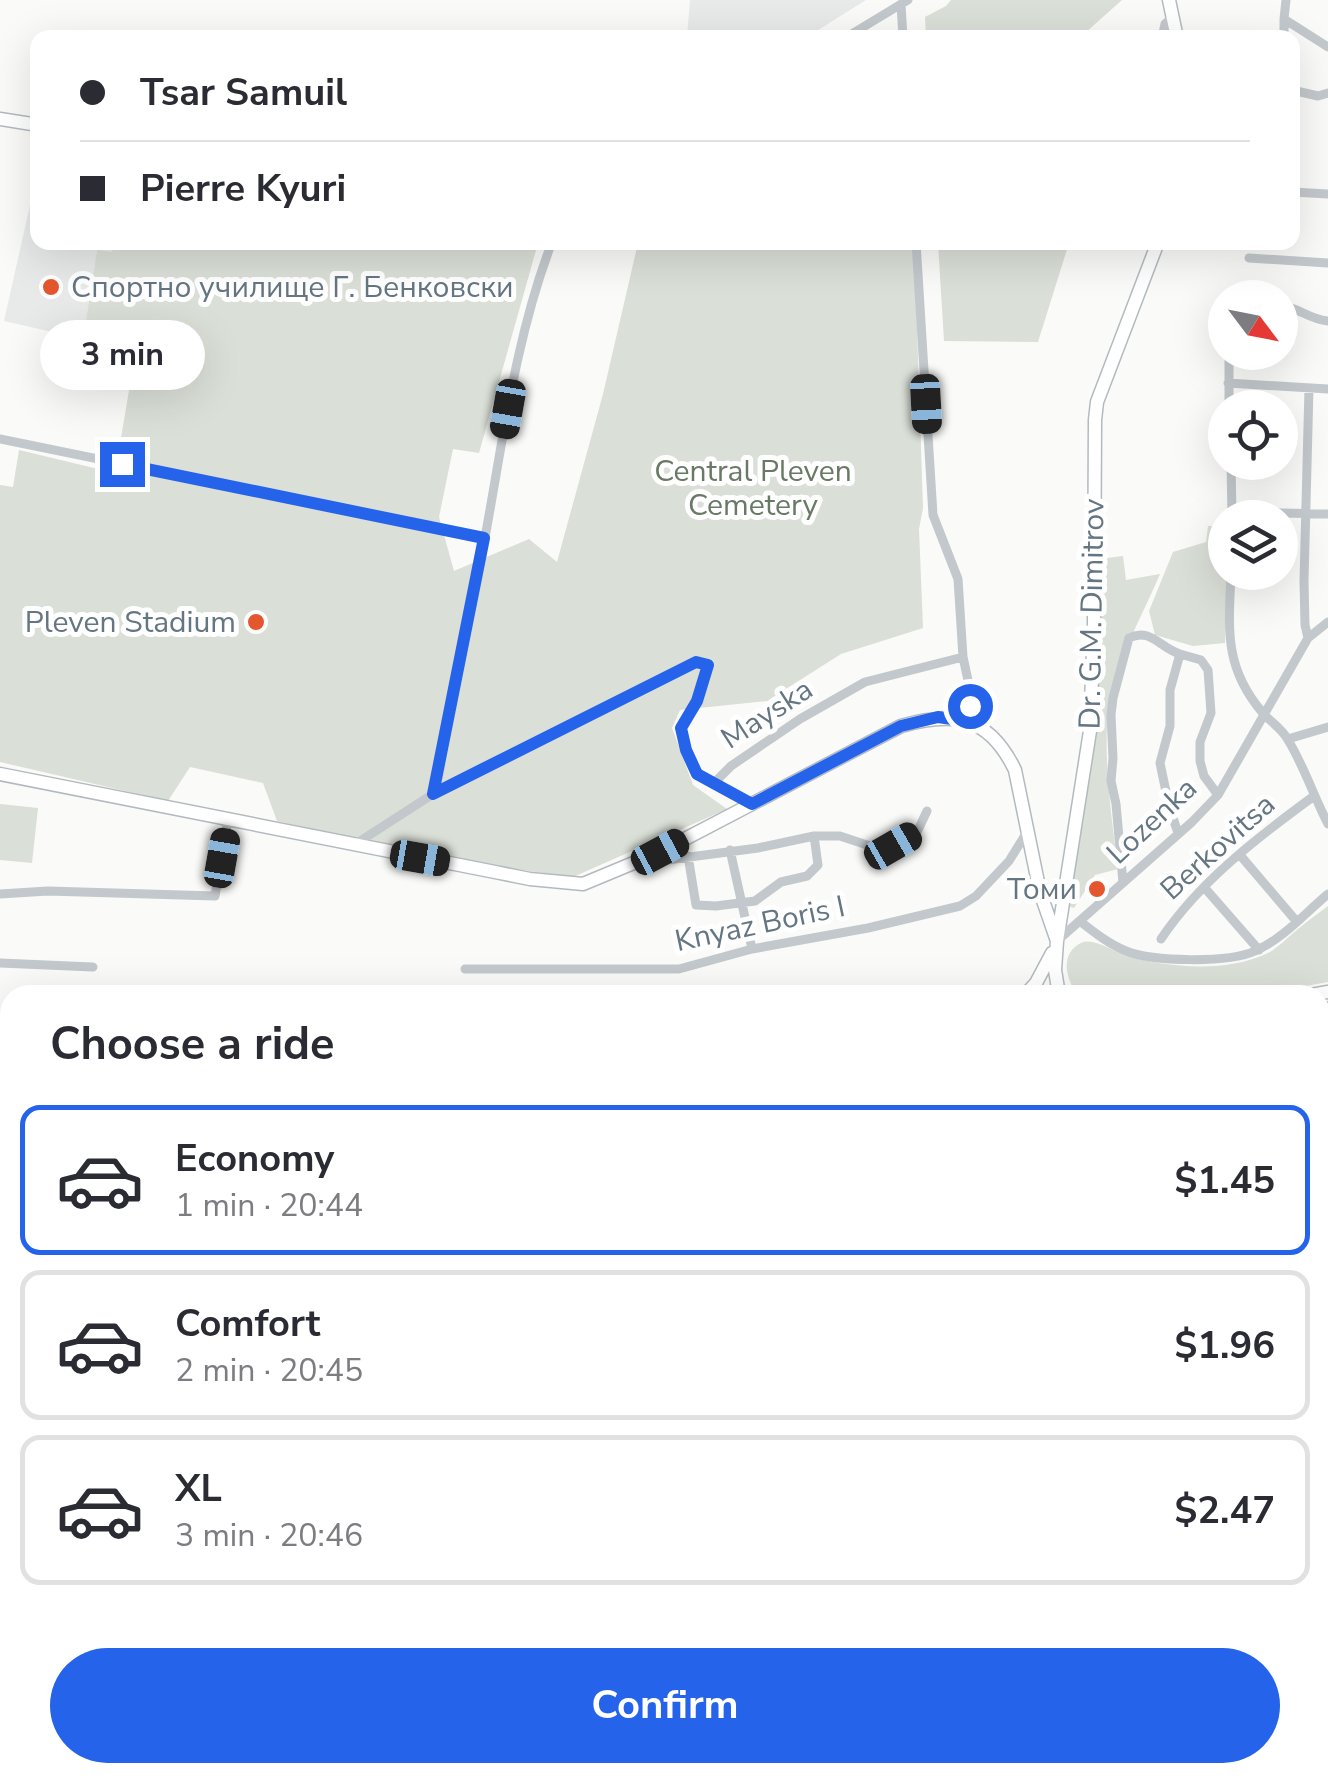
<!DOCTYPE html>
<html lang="en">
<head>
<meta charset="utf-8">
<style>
	:root { --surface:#fff; --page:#f7f7f7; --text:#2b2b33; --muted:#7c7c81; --line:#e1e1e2; --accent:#2563eb }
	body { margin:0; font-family:"Nunito Sans",sans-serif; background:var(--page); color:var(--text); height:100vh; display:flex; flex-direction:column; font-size:38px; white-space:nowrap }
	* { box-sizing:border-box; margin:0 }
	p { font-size:32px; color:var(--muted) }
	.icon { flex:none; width:55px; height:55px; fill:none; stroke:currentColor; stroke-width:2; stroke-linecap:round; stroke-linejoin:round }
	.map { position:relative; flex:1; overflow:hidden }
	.panel { position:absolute; left:0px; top:985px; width:1330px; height:798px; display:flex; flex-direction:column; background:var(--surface); border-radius:30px 30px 0 0; box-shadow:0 10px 40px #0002 }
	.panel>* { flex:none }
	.banner { position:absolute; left:30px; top:30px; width:1270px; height:220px; border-radius:20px; box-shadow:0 10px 40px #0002; display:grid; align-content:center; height:220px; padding:0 50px; background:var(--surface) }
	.needle { width:65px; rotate:122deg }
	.controls { position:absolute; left:1208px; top:280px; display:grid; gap:20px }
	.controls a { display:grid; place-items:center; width:90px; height:90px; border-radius:50%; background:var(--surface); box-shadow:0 10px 40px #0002; font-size:50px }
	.end { position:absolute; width:45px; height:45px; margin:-22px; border:12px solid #2563eb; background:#fff; box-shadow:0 0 0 5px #fff }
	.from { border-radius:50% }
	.bubble { position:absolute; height:70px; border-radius:35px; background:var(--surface); box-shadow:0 10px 40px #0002; font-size:32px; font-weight:700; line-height:70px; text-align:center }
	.car { position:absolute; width:30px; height:60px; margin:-30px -15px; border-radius:12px; box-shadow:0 0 8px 2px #0007; background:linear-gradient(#222 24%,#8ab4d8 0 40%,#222 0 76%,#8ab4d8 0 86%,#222 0) }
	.banner b { display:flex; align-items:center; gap:35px; height:95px; font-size:38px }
	.banner b+b { border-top:2px solid var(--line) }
	.banner i { width:25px; height:25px; background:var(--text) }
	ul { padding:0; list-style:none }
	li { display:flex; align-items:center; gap:30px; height:150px; margin:0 20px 15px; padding:0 30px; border:5px solid var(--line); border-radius:20px }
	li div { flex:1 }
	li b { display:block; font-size:38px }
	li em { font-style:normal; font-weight:700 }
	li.active { border-color:var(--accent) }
	li>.icon { width:90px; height:90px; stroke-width:1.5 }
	h2 { padding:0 50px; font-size:45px; line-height:120px }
	.action { display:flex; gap:20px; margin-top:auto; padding:20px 50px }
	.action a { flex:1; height:115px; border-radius:60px; background:var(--accent); color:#fff; font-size:40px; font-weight:700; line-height:115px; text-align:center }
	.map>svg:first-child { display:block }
	.built { fill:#e8e9e9 }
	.green { fill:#dadfd7 }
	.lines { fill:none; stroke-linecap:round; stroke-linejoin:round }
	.stream { stroke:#bbc7cb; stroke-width:2.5 }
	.secondary-casing { stroke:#b3babf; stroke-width:15 }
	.street { stroke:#c3c8cc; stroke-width:9 }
	.secondary { stroke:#fff; stroke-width:12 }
	.rail-casing { stroke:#a2aab0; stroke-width:6 }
	.rail { stroke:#fff; stroke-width:2.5; stroke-dasharray:8; stroke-linecap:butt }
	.route { stroke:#2563eb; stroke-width:12 }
	.poi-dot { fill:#e4572e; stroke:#fff; stroke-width:4 }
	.labels { text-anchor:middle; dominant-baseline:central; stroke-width:10; stroke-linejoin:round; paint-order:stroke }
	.poi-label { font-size:30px; fill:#657683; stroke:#fff; text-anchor:end }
	.park-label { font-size:30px; fill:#687a64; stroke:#fff }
	.street-label { font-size:30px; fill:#657683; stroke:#fff }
</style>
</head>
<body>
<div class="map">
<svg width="1328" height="1781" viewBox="0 0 1328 1781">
	<rect width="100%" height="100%" fill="#fafaf8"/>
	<path class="built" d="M 690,0 L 866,0 L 807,37 L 687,37 Z
		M 37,174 L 38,242 L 115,243 L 113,252 L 97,251 L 83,339 L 4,321 Z
		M 1328,1129 L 1328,1781 L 1081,1781 L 1085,1772 L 1320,1772 L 1320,1136 Z"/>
	<path class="green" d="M 951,0 L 1122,0 L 1085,33 L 1084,37 L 926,37 L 925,17 L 946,6 Z
		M 115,242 L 538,243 L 479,453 L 453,449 L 439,517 L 454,571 L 529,539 L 557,562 L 603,394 L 638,243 L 912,243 L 916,297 L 923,508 L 919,529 L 923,628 L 841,654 L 767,701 L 680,710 L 672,728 L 693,785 L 727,809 L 573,877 L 500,867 L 405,850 L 277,821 L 263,783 L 190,767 L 168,801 L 0,762 L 0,485 L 13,487 L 19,450 L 115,473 L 133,367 L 83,339 L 97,250 L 112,252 Z
		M 938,243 L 1069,243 L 1038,342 L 944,341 Z
		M 1208,526 L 1225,526 L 1225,572 L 1227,573 L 1225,643 L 1193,646 L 1155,635 L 1149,611 L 1173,552 L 1206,542 Z
		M 1123,556 L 1126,580 L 1160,574 C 1142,617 1117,658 1109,705 C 1102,752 1112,821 1118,869 L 1095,875 L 1074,908 L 1066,905 L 1098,722 L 1099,559 Z
		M 0,804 L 38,808 L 32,863 L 0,860 Z
		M 1328,906 L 1328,982 L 1256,995 L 1078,995 C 1066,980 1059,954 1081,943 C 1093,937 1113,951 1124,955 C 1167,968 1227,973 1268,953 C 1278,948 1288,937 1298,929 C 1307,921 1318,914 1328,906 Z"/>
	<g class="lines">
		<path class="stream" d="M 0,1109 L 10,1106
			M 1320,1352 L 1328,1355"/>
		<defs>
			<path id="secondary" d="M 1169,0 L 1177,38
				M 0,119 L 38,125
				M 0,774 L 495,872 L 530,879 L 583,884 L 660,852 L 901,726 C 954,711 989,716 1015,770 L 1040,892 L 1057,941
				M 1025,995 L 1036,983 L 1052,953
				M 1059,995 L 1055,970 L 1057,941 L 1090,731 L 1094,623 L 1095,420 L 1097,402 L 1158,242
				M 1311,995 L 1328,992
				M 1320,1010 L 1328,1009
				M 1320,1042 L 1328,1041
				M 0,1097 L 10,1094
				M 0,1125 L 10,1122
				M 1320,1339 L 1328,1342
				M 1320,1368 L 1328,1372
				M 0,1459 L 10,1462
				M 0,1472 L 10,1475
				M 752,1772 L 771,1781
				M 441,1781 L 446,1772
				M 453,1781 L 457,1772
				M 888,1781 L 892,1772"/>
		</defs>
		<use href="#secondary" class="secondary-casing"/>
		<path class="street" d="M 1286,0 L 1284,19 L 1328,47
			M 901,4 L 903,38
			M 845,38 L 908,0
			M 1162,38 L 1165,24 L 1173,17
			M 1284,38 L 1284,19
			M 1292,90 L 1318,96 L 1328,93
			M 1292,192 L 1328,194
			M 916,242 L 933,515 L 958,579 L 963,657 L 969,685 L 969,707 L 966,721
			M 1249,258 L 1328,263
			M 1280,305 C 1300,308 1308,319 1328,321
			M 1229,352 L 1229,408
			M 1228,383 L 1328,389
			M 0,439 L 485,538
			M 1231,462 L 1232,515
			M 1232,512 L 1328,514
			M 1231,572 C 1229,627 1223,666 1262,712 C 1270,722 1282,728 1288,740 C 1304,766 1314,797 1328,824
			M 1308,638 L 1305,625 L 1304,581 L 1309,388
			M 1180,654 L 1201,660 L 1208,670 L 1211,713 L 1200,742 L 1200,761 L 1204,776 L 1218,795
			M 1288,739 L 1328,727
			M 713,784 L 752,804
			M 433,794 C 451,706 470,619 486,532 C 504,434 516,336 552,242
			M 354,845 L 433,794 L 696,662 L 708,665 L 697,701 L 681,727 C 687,755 688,769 713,784 L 731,766 L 800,719 L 865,682 L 963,657
			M 730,850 L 752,949
			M 660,852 L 667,860 L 758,848 L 814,836 L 840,836 L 870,846 L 893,846 L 917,832 L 927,811
			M 1240,855 L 1297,922
			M 688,856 L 696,905 L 716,906 L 755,901 L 781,882 L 807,876 L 818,865 L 814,836
			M 1123,883 L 1116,804 L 1111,781 L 1113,758 L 1111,715 L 1113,698 L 1129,638 C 1150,627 1160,648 1180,654 L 1170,690 L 1170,726 L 1160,763 L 1169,806 L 1178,833
			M 1204,887 L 1259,950
			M 0,894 L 48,891 L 215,896 L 228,819
			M 1081,922 C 1095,933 1109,944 1126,951 C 1153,962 1229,963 1255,951 C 1283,939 1305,913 1328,894
			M 1161,939 C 1199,882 1258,837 1314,796
			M 1058,940 L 1192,822 L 1218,795 L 1308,638 L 1328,622
			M 0,963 L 93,967
			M 465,969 L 679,969 L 752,949 L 868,928 L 960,906 L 976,896 L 1009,861 L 1027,832
			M 849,995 L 865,994
			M 0,1043 L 10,1039
			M 0,1216 L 10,1214
			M 0,1259 L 10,1309
			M 0,1322 L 10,1324
			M 1320,1532 L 1328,1528
			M 0,1536 L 10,1540
			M 0,1615 L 10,1589
			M 0,1642 L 10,1646
			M 0,1714 L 10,1713
			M 124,1772 L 131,1781
			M 239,1772 L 245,1781
			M 109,1781 L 113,1772
			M 338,1781 L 340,1772
			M 665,1781 L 668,1772
			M 1172,1781 L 1174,1772"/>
		<use href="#secondary" class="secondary"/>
		<defs>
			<path id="rail" d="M 1320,1114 L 1328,1106
				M 994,1781 L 998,1772"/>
		</defs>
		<use href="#rail" class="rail-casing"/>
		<use href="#rail" class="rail"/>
	</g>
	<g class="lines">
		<path class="route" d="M 122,464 L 484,538 L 433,794 L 696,662 L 708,665 L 697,701 L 681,728 L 686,750 L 697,774 L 752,804 L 901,726 L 938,717 L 966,721 L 970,706"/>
	</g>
	<g class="poi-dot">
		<circle cx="51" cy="287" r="10"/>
		<circle cx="256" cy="622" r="10"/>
		<circle cx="1097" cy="889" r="10"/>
	</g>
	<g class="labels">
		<g class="poi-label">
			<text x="71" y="287" text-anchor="start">Спортно училище Г. Бенковски</text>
			<text x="236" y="622">Pleven Stadium</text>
			<text x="1077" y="889">Томи</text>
		</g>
		<g class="park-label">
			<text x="753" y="471">Central Pleven<tspan x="753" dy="34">Cemetery</tspan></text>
		</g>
		<g class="street-label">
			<text transform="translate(1092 614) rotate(-89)">Dr. G.M. Dimitrov</text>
			<text transform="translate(767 714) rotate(-33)">Mayska</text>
			<text transform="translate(1152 821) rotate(-43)">Lozenka</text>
			<text transform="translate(1218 847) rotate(-42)">Berkovitsa</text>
			<text transform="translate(760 924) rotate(-12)">Knyaz Boris I</text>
		</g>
	</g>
</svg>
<div class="controls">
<a><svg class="needle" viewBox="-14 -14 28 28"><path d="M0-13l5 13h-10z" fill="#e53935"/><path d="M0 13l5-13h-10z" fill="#7c7c81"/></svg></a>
<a><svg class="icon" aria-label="locate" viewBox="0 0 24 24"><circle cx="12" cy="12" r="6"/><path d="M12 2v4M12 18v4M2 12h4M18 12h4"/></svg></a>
<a><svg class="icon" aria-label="layers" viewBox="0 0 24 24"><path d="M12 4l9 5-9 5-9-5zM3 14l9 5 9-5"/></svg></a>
</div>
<i class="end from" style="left:970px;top:706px"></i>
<i class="end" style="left:122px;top:464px"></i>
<div class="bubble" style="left:40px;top:320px;width:165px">3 min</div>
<i class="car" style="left:926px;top:404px;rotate:177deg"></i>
<i class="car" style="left:508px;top:409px;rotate:190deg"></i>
<i class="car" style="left:893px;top:846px;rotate:60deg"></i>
<i class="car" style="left:660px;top:852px;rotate:62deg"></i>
<i class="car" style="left:222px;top:858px;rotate:10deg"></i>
<i class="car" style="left:420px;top:858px;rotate:100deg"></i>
<div class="banner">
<b><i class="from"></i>Tsar Samuil</b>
<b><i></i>Pierre Kyuri</b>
</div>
<section class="panel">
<h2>Choose a ride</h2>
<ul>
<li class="active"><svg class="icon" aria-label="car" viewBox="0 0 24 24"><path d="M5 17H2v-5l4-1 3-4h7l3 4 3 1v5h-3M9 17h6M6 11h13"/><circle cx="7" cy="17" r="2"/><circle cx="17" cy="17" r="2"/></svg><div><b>Economy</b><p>1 min · 20:44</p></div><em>$1.45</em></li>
<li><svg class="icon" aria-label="car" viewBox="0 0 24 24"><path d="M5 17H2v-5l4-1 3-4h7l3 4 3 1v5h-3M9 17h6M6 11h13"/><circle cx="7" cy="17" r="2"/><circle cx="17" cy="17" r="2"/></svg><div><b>Comfort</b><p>2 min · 20:45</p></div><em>$1.96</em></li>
<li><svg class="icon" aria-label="car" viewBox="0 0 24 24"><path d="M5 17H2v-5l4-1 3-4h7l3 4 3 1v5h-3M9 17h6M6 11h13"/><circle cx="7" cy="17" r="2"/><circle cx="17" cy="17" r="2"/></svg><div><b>XL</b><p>3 min · 20:46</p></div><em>$2.47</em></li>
</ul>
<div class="action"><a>Confirm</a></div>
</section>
</div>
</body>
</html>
